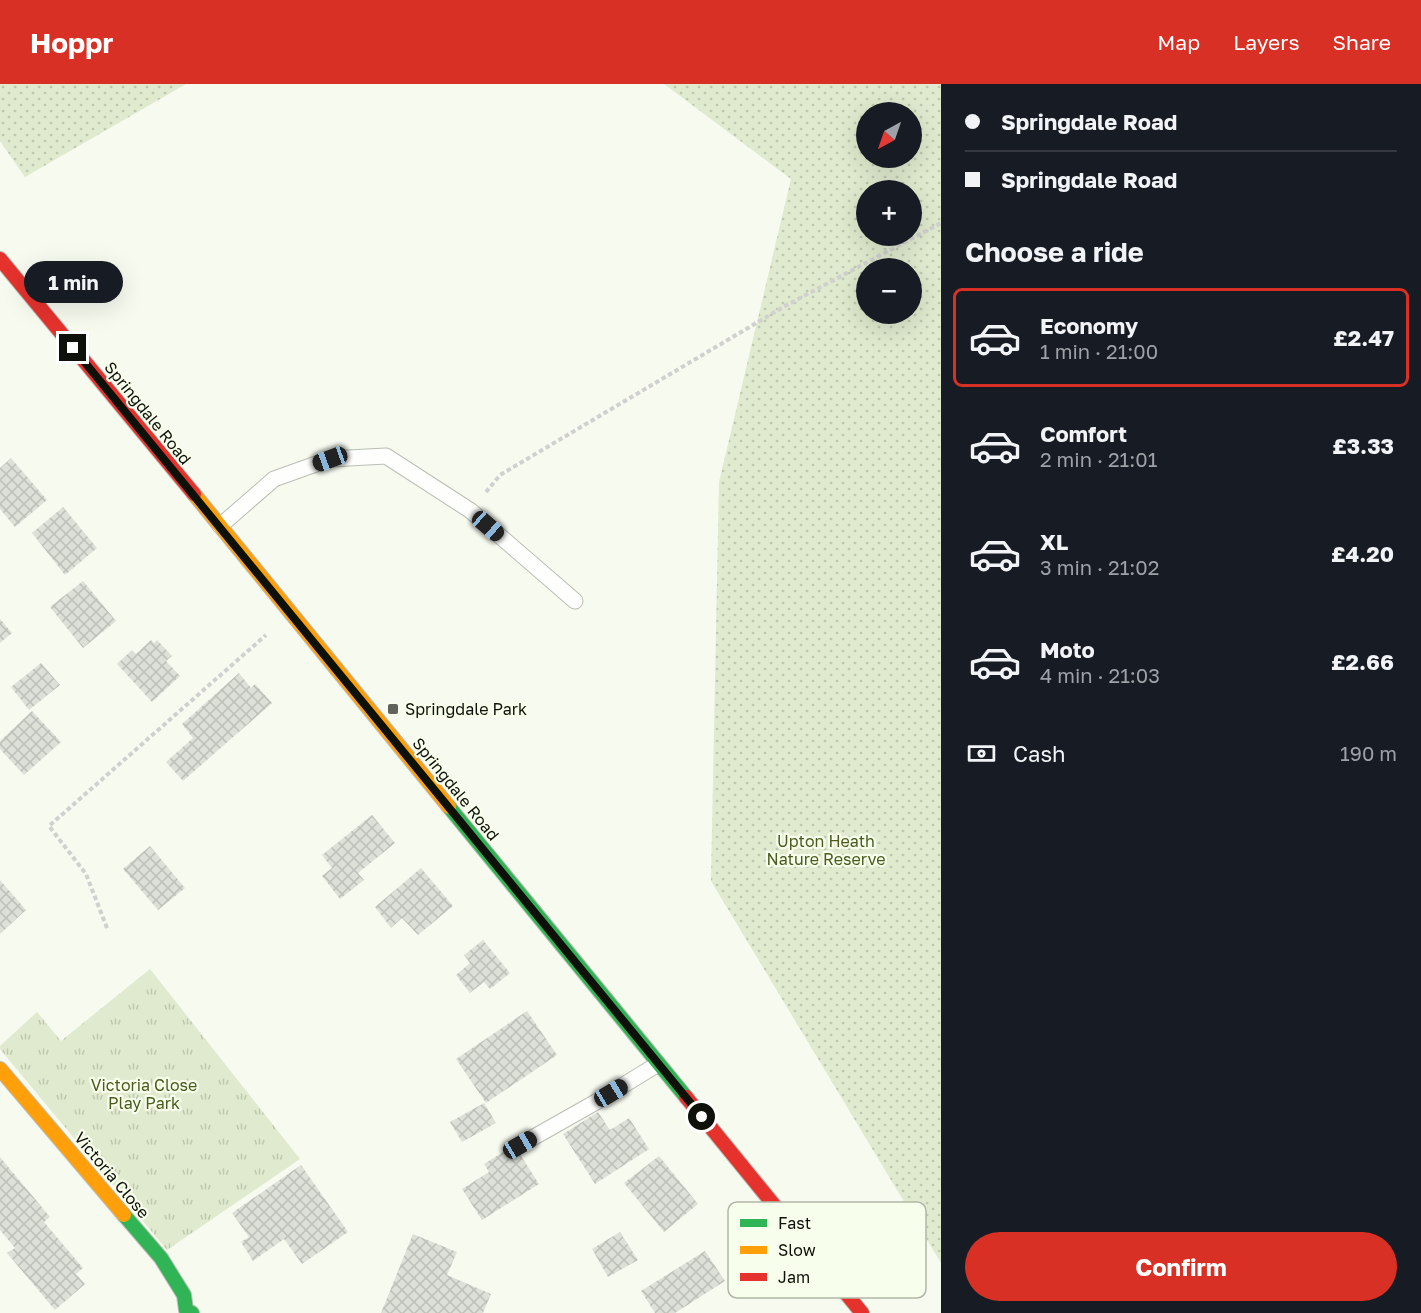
<!DOCTYPE html>
<html lang="en">
<head>
<meta charset="utf-8">
<style>
	:root { --surface:#171b24; --page:#242831; --text:#f1f3f6; --muted:#9ea1a6; --line:#363941; --accent:#d93025 }
	body { margin:0; font-family:"Golos Text",sans-serif; background:var(--page); color:var(--text); height:100vh; display:flex; flex-direction:column; font-size:22px; white-space:nowrap }
	* { box-sizing:border-box; margin:0 }
	p { font-size:20px; color:var(--muted) }
	.icon { flex:none; width:33px; height:33px; fill:none; stroke:currentColor; stroke-width:2; stroke-linecap:round; stroke-linejoin:round }
	.map { position:relative; flex:1; overflow:hidden }
	.side { display:flex; flex-direction:column; background:var(--surface); width:480px }
	.side>* { flex:none }
	.hud { display:grid; align-content:center; height:132px; padding:0 24px; background:var(--surface) }
	.needle { width:39px; rotate:220deg }
	.controls { position:absolute; left:856px; top:18px; display:grid; gap:12px }
	.controls a { display:grid; place-items:center; width:66px; height:66px; border-radius:50%; background:var(--surface); box-shadow:0 6px 24px #0002; font-size:30px }
	.end { position:absolute; width:27px; height:27px; margin:-14px; border:8px solid #0e1109; background:#fff; box-shadow:0 0 0 3px #fff }
	.from { border-radius:50% }
	.bubble { position:absolute; height:42px; border-radius:21px; background:var(--surface); box-shadow:0 6px 24px #0002; font-size:20px; font-weight:700; line-height:42px; text-align:center }
	.car { position:absolute; width:18px; height:36px; margin:-18px -9px; border-radius:8px; box-shadow:0 0 4px 2px #0007; background:linear-gradient(#222 24%,#8ab4d8 0 40%,#222 0 76%,#8ab4d8 0 86%,#222 0) }
	.hud b { display:flex; align-items:center; gap:21px; height:57px; font-size:22px }
	.hud b+b { border-top:2px solid var(--line) }
	.hud i { width:15px; height:15px; background:var(--text) }
	ul { padding:0; list-style:none }
	li { display:flex; align-items:center; gap:18px; height:99px; margin:0 12px 9px; padding:0 12px; border:3px solid transparent; border-radius:9px }
	li div { flex:1 }
	li b { display:block; font-size:22px }
	li em { font-style:normal; font-weight:700 }
	li.on { border-color:var(--accent) }
	li>.icon { width:54px; height:54px; stroke-width:1.5 }
	h2 { padding:0 24px; font-size:27px; line-height:72px }
	.pay { display:flex; align-items:center; gap:15px; height:66px; padding:0 24px; font-size:22px }
	.pay p { margin-inline-start:auto }
	.primary-button { display:flex; gap:12px; margin-top:auto; padding:12px 24px }
	.primary-button a { flex:1; height:69px; border-radius:36px; background:var(--accent); color:#fff; font-size:24px; font-weight:700; line-height:69px; text-align:center }
	header { display:flex; align-items:center; gap:36px; box-sizing:border-box; height:84px; padding:0 30px; background:var(--accent); color:#fff }
	header strong { font-size:28px }
	nav { display:flex; gap:33px; margin-inline-start:auto; font-size:21px }
	main { display:flex; flex:1; min-height:0 }
	.map>svg:first-child { display:block }
	.grass { fill:url(#grass-dots); fill-rule:evenodd }
	.park { fill:url(#park-tufts) }
	.building { fill:url(#building-cross-hatch) }
	.lines { fill:none; stroke-linecap:round; stroke-linejoin:round }
	.lane-casing { stroke:#babeb5; stroke-width:17 }
	.fast-casing { stroke:#babeb5; stroke-width:16 }
	.slow-casing { stroke:#babeb5; stroke-width:16 }
	.jam-casing { stroke:#babeb5; stroke-width:16 }
	.path { stroke:#d0d0ce; stroke-width:4; stroke-dasharray:4.5 3; stroke-linecap:butt }
	.lane { stroke:#fefefd; stroke-width:15 }
	.fast { stroke:#30b455; stroke-width:14 }
	.slow { stroke:#ff9f0a; stroke-width:14 }
	.jam { stroke:#e5322d; stroke-width:14 }
	.route { stroke:#0e1109; stroke-width:8 }
	.poi-dot { fill:#5f635a; stroke:#f7feeb; stroke-width:2 }
	.labels { text-anchor:middle; dominant-baseline:central; stroke-width:4.5; stroke-linejoin:round; paint-order:stroke }
	.street-label { font-size:16px; fill:#0e1109; stroke:#f7feeb }
	.poi-label { font-size:16px; fill:#0e1109; stroke:#f7feeb; text-anchor:start }
	.park-label { font-size:16px; fill:#485c1d; stroke:#f7feeb }
	.key { fill:#f7feeb; stroke:#b1b7a7; stroke-width:1.5 }
	.key-label { font-size:16px; fill:#0e1109 }
</style>
</head>
<body>
<header>
<strong>Hoppr</strong>
<nav><a>Map</a><a>Layers</a><a>Share</a></nav>
</header>
<main>
<div class="map">
<svg width="941" height="1229" viewBox="0 0 941 1229">
	<defs>
		<pattern id="grass-dots" width="8" height="8" patternUnits="userSpaceOnUse" patternTransform="scale(1.5)"><rect width="8" height="8" fill="#dfeace"/><path d="M2 2h.1M6 6h.1" fill="none" stroke="#bec8b0" stroke-width="1.8" stroke-linecap="round"/></pattern>
		<pattern id="park-tufts" width="24" height="20" patternUnits="userSpaceOnUse" patternTransform="scale(1.5)"><rect width="24" height="20" fill="#dfeace"/><path d="M3 7l-1-3M5 7V3M7 7l1-3M15 17l-1-3M17 17v-4M19 17l1-3" fill="none" stroke="#bec8b0"/></pattern>
		<pattern id="building-cross-hatch" width="8" height="8" patternUnits="userSpaceOnUse" patternTransform="scale(1.5)"><rect width="8" height="8" fill="#dde0d7"/><path d="M0 0l8 8M0 8l8-8" fill="none" stroke="#bcbfb7"/></pattern>
	</defs>
	<rect width="100%" height="100%" fill="#f6faef"/>
	<path class="grass" d="M 0,0 L 186,0 L 25,93 L 0,57 Z
		M 664,0 L 941,0 L 941,1179 L 711,797 L 719,398 L 791,95 ZM 867,28 L 912,28 L 912,74 L 867,74 ZM 867,106 L 912,106 L 912,152 L 867,152 ZM 867,184 L 912,184 L 912,230 L 867,230 Z"/>
	<path class="park" d="M 150,885 L 300,1075 L 167,1166 L 0,965 L 0,962 L 37,928 L 61,957 Z"/>
	<path class="building" d="M 11,374 L 47,416 L 15,443 L 0,425 L 0,384 Z
		M 63,423 L 97,464 L 65,491 L 32,449 Z
		M 83,497 L 116,537 L 83,564 L 50,523 Z
		M 0,535 L 12,549 L 0,559 Z
		M 151,556 L 154,559 L 157,556 L 172,572 L 166,577 L 180,592 L 152,618 L 117,580 L 132,566 L 136,570 Z
		M 41,579 L 60,601 L 29,626 L 11,603 Z
		M 239,589 L 251,604 L 255,600 L 272,619 L 183,697 L 166,678 L 193,654 L 182,640 Z
		M 32,627 L 61,658 L 24,691 L 0,665 L 0,657 Z
		M 372,731 L 395,759 L 358,789 L 364,796 L 340,815 L 322,792 L 332,784 L 322,771 Z
		M 150,762 L 185,804 L 158,826 L 123,785 Z
		M 421,784 L 453,822 L 418,851 L 402,834 L 391,844 L 375,823 Z
		M 0,796 L 26,826 L 0,850 Z
		M 483,856 L 510,889 L 490,905 L 484,898 L 470,909 L 456,891 L 470,879 L 464,871 Z
		M 527,927 L 557,971 L 486,1019 L 456,975 Z
		M 484,1019 L 496,1039 L 462,1058 L 450,1038 Z
		M 598,1028 L 610,1046 L 629,1034 L 649,1065 L 595,1100 L 563,1050 Z
		M 514,1061 L 539,1100 L 482,1136 L 462,1105 L 489,1088 L 484,1080 Z
		M 659,1072 L 698,1120 L 664,1148 L 624,1099 Z
		M 0,1073 L 50,1133 L 44,1138 L 83,1184 L 76,1190 L 85,1200 L 55,1226 L 7,1169 L 15,1164 L 0,1146 Z
		M 301,1081 L 348,1148 L 302,1180 L 284,1155 L 253,1177 L 241,1158 L 249,1153 L 232,1129 Z
		M 620,1148 L 638,1176 L 608,1193 L 592,1165 Z
		M 413,1150 L 457,1168 L 447,1191 L 491,1210 L 483,1229 L 381,1229 Z
		M 705,1167 L 725,1197 L 675,1229 L 655,1229 L 641,1207 Z"/>
	<g class="lines">
		<defs>
			<path id="lane" d="M 220,442 L 274,395 L 330,375 L 386,372 L 471,427 L 575,517
				M 520,1061 L 596,1018 L 658,980"/>
			<path id="fast" d="M 449,723 L 686,1013
				M 124,1131 L 161,1174 L 184,1211 L 186,1226 L 192,1229"/>
			<path id="slow" d="M 194,410 L 449,723
				M 0,985 L 124,1131"/>
			<path id="jam" d="M 0,175 L 194,410
				M 686,1013 L 862,1229"/>
		</defs>
		<use href="#lane" class="lane-casing"/>
		<use href="#fast" class="fast-casing"/>
		<use href="#slow" class="slow-casing"/>
		<use href="#jam" class="jam-casing"/>
		<path class="path" d="M 486,408 L 500,391 L 785,222 L 941,139
			M 107,844 L 86,790 L 49,742 L 266,551"/>
		<use href="#lane" class="lane"/>
		<use href="#fast" class="fast"/>
		<use href="#slow" class="slow"/>
		<use href="#jam" class="jam"/>
	</g>
	<g class="lines">
		<path class="route" d="M 73,264 L 702,1033"/>
	</g>
	<rect class="poi-dot" x="387" y="619" width="12" height="12" rx="3"/>
	<g class="labels">
		<g class="street-label">
			<text transform="translate(148 329) rotate(51)">Springdale Road</text>
			<text transform="translate(456 705) rotate(51)">Springdale Road</text>
			<text transform="translate(112 1091) rotate(50)">Victoria Close</text>
		</g>
		<g class="poi-label">
			<text x="405" y="625">Springdale Park</text>
		</g>
		<g class="park-label">
			<text x="826" y="757">Upton Heath<tspan x="826" dy="18">Nature Reserve</tspan></text>
			<text x="144" y="1001">Victoria Close<tspan x="144" dy="18">Play Park</tspan></text>
		</g>
	</g>
	<rect x="728" y="1118" width="198" height="96" rx="9" class="key"/>
	<rect x="740" y="1135" width="27" height="8" fill="#30b455"/>
	<rect x="740" y="1162" width="27" height="8" fill="#ff9f0a"/>
	<rect x="740" y="1189" width="27" height="8" fill="#e5322d"/>
	<g class="key-label">
		<text x="778" y="1145">Fast</text>
		<text x="778" y="1172">Slow</text>
		<text x="778" y="1199">Jam</text>
	</g>
</svg>
<div class="controls">
<a><svg class="needle" viewBox="-14 -14 28 28"><path d="M0-13l5 13h-10z" fill="#e53935"/><path d="M0 13l5-13h-10z" fill="#9ea1a6"/></svg></a>
<a>+</a>
<a>−</a>
</div>
<i class="end from" style="left:702px;top:1033px"></i>
<i class="end" style="left:73px;top:264px"></i>
<div class="bubble" style="left:24px;top:177px;width:99px">1 min</div>
<i class="car" style="left:330px;top:375px;rotate:250deg"></i>
<i class="car" style="left:488px;top:442px;rotate:131deg"></i>
<i class="car" style="left:611px;top:1009px;rotate:59deg"></i>
<i class="car" style="left:520px;top:1061px;rotate:60deg"></i>
</div>
<section class="side">
<div class="hud">
<b><i class="from"></i>Springdale Road</b>
<b><i></i>Springdale Road</b>
</div>
<h2>Choose a ride</h2>
<ul>
<li class="on"><svg class="icon" aria-label="car" viewBox="0 0 24 24"><path d="M5 17H2v-5l4-1 3-4h7l3 4 3 1v5h-3M9 17h6M6 11h13"/><circle cx="7" cy="17" r="2"/><circle cx="17" cy="17" r="2"/></svg><div><b>Economy</b><p>1 min · 21:00</p></div><em>£2.47</em></li>
<li><svg class="icon" aria-label="car" viewBox="0 0 24 24"><path d="M5 17H2v-5l4-1 3-4h7l3 4 3 1v5h-3M9 17h6M6 11h13"/><circle cx="7" cy="17" r="2"/><circle cx="17" cy="17" r="2"/></svg><div><b>Comfort</b><p>2 min · 21:01</p></div><em>£3.33</em></li>
<li><svg class="icon" aria-label="car" viewBox="0 0 24 24"><path d="M5 17H2v-5l4-1 3-4h7l3 4 3 1v5h-3M9 17h6M6 11h13"/><circle cx="7" cy="17" r="2"/><circle cx="17" cy="17" r="2"/></svg><div><b>XL</b><p>3 min · 21:02</p></div><em>£4.20</em></li>
<li><svg class="icon" aria-label="car" viewBox="0 0 24 24"><path d="M5 17H2v-5l4-1 3-4h7l3 4 3 1v5h-3M9 17h6M6 11h13"/><circle cx="7" cy="17" r="2"/><circle cx="17" cy="17" r="2"/></svg><div><b>Moto</b><p>4 min · 21:03</p></div><em>£2.66</em></li>
</ul>
<div class="pay"><svg class="icon" aria-label="cash" viewBox="0 0 24 24"><path d="M3 7h18v10H3z"/><circle cx="12" cy="12" r="2"/></svg>Cash<p>190 m</p></div>
<div class="primary-button"><a>Confirm</a></div>
</section>
</main>
</body>
</html>
